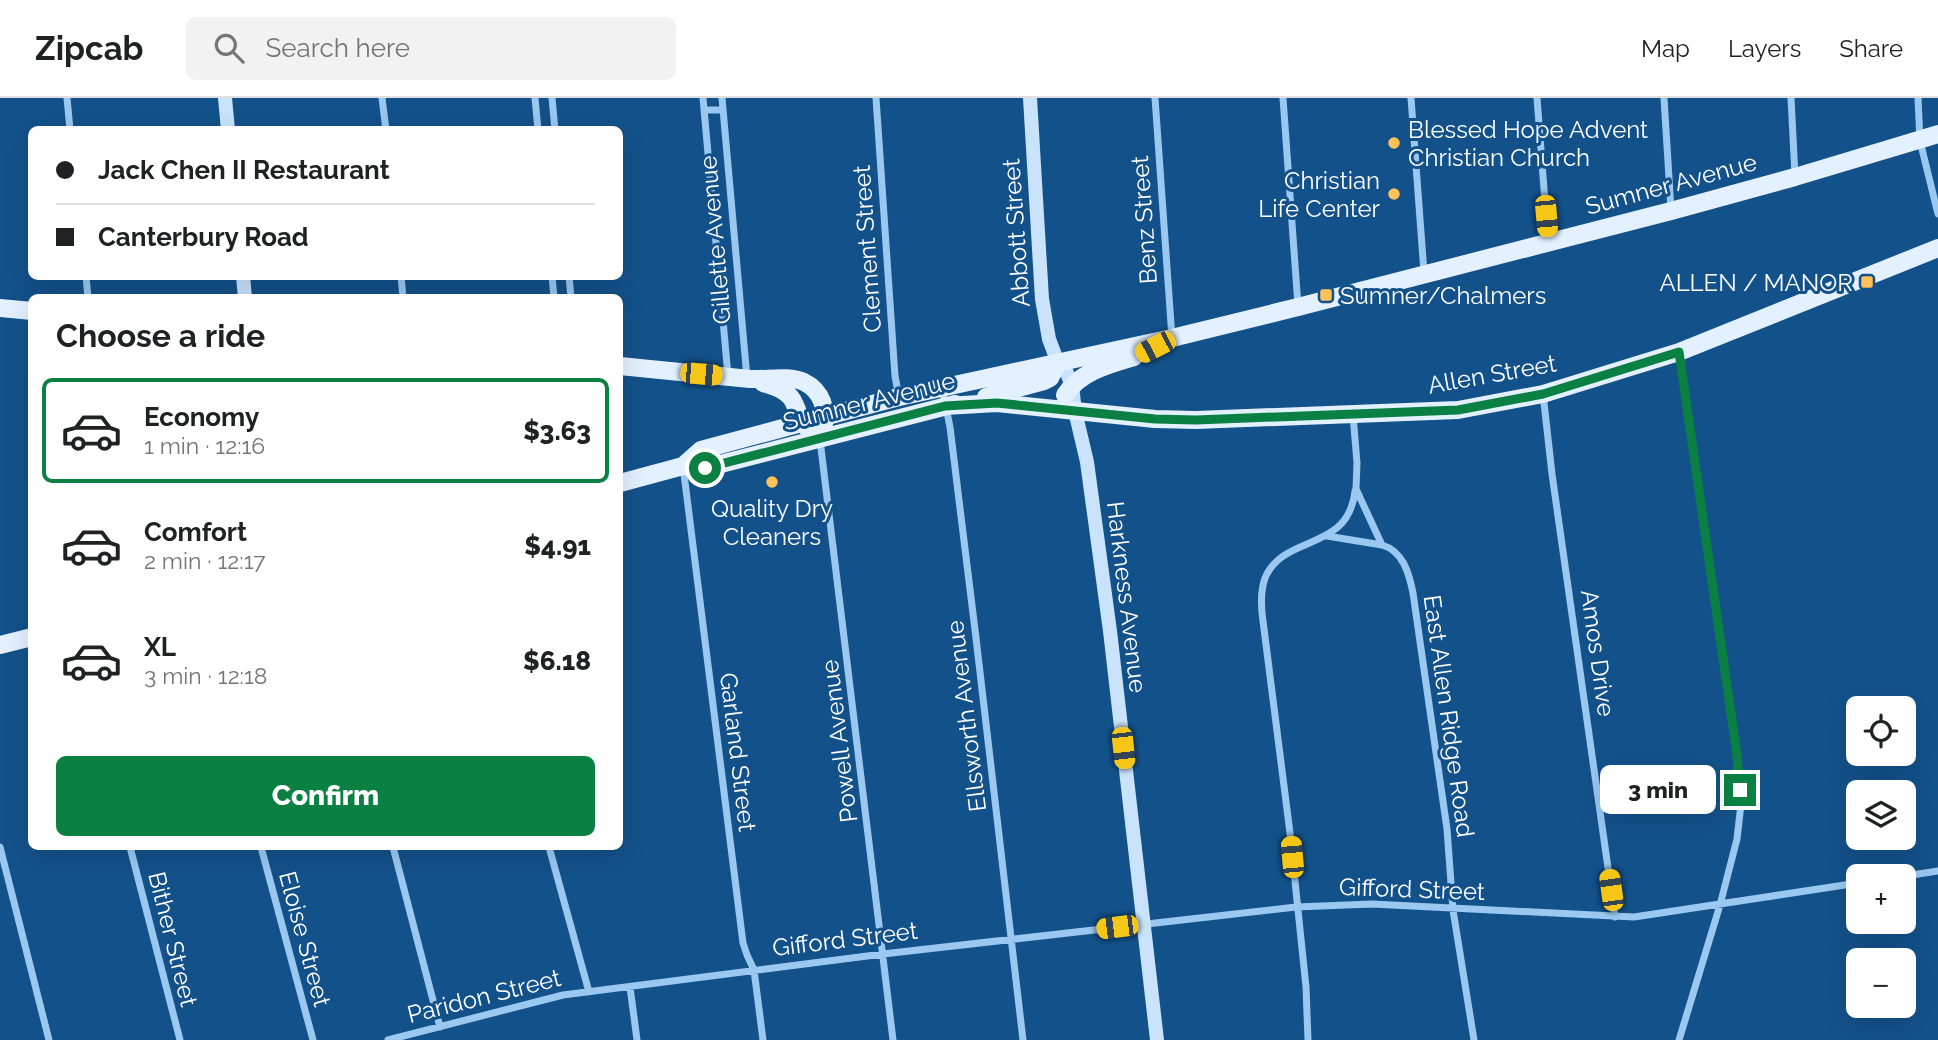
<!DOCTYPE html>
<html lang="en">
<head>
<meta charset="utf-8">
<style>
	:root { --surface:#fff; --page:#f2f2f2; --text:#202124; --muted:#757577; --line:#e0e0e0; --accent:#0b8043 }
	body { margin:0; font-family:Raleway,sans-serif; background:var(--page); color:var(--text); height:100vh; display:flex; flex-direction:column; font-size:26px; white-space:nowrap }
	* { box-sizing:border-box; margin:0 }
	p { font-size:23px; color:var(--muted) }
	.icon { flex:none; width:38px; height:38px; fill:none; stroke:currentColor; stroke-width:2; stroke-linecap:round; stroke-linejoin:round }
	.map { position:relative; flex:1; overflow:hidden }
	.side { position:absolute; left:28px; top:196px; width:595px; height:556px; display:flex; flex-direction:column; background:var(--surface); border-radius:10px; box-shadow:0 7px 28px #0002 }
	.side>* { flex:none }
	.hud { position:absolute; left:28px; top:28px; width:595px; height:154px; border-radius:10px; box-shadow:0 7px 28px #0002; display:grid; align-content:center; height:154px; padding:0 28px; background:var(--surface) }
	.buttons { position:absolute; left:1846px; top:598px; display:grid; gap:14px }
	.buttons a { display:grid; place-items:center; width:70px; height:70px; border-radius:10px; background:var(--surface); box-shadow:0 7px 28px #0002; font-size:35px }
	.end { position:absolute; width:32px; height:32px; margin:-16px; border:9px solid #0b8043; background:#fff; box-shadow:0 0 0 4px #fff }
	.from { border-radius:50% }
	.bubble { position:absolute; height:49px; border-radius:10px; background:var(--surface); box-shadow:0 7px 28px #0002; font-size:23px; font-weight:800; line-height:49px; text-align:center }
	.car { position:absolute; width:21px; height:42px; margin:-21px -10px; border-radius:9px; box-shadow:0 0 5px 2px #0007; background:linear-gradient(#f5c518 24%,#345 0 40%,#f5c518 0 76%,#345 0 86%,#f5c518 0) }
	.hud b { display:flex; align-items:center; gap:24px; height:66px; font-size:26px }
	.hud b+b { border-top:2px solid var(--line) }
	.hud i { width:18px; height:18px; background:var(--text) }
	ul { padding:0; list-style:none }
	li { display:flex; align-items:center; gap:21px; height:105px; margin:0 14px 10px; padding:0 14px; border:4px solid transparent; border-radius:10px }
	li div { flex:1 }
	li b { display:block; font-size:26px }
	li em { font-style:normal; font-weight:800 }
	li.current { border-color:var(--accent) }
	li>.icon { width:63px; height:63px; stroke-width:1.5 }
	h2 { padding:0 28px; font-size:32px; line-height:84px }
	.primary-button { display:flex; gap:14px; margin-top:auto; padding:14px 28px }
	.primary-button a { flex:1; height:80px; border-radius:10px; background:var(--accent); color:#fff; font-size:28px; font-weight:800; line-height:80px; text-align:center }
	header { display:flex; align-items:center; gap:42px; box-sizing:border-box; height:98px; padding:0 35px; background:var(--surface); border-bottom:2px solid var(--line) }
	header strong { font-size:33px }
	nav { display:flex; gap:38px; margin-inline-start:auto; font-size:24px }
	.search { width:490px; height:63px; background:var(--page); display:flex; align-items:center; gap:18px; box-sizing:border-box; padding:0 24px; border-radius:10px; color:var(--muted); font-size:26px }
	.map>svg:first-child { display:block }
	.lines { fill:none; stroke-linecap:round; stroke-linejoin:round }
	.street { stroke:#9ac8f0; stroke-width:7 }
	.secondary { stroke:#c8e3fb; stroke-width:14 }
	.primary { stroke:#e3f0ff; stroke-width:18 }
	.route { stroke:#0b8043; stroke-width:9 }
	.poi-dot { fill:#ffc159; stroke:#13518a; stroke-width:2.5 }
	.labels { text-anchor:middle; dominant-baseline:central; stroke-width:6; stroke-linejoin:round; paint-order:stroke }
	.poi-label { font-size:24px; fill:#fff; stroke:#13518a; text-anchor:start }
	.street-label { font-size:24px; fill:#fff; stroke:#13518a }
</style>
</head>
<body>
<header>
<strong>Zipcab</strong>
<div class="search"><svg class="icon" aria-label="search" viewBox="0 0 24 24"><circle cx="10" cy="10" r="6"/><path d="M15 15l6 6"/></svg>Search here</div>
<nav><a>Map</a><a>Layers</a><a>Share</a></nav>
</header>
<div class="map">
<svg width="1938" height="942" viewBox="0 0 1938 942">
	<rect width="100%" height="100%" fill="#13518a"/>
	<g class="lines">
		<path class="street" d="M 67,0 L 70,32
			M 382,0 L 386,32
			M 535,0 L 538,32
			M 552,0 L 555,32
			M 703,0 L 728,278
			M 722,0 L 747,280
			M 876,0 L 895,278 L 899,299
			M 1155,0 L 1172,240
			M 1283,0 L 1298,208
			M 1411,0 L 1424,175
			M 1537,0 L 1548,143
			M 1664,0 L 1671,112
			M 1791,0 L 1795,78
			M 1918,0 L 1920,43 L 1938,116
			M 704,12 L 723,12
			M 86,178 L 88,200
			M 401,178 L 403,200
			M 552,178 L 554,200
			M 569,178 L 571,200
			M 942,290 L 950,329 L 976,540 L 1023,942
			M 1543,296 L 1552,376 L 1615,819
			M 1353,317 L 1357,365 L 1356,391 L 1382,447 C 1403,453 1409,475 1413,495 L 1447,731 L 1453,812 L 1474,942
			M 820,342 L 893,942
			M 683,368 L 743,845 L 747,857 L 754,872 L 763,942
			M 1327,438 L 1382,447
			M 0,749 L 49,942
			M 130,749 L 180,942
			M 261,749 L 313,942
			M 393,749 L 440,929
			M 549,749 L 589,894
			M 1899,779 L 1938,773
			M 630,889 L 637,942
			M 388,942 L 563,897 L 883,856 L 1296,809 L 1372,806 L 1634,819 L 1858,785
			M 1308,942 L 1306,889 L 1290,735 L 1263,523 C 1261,509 1260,494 1265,480 C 1284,435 1348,455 1355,393
			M 1679,942 L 1720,807 L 1737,741 L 1741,706 L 1737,657 L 1679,256"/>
		<path class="secondary" d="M 225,0 L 228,32
			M 1030,0 L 1042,201 L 1049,241 L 1058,265 L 1067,275 L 1072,288 L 1075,313 L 1087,364 L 1110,533 L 1157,942
			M 243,178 L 245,200"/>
		<path class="primary" d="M 0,210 L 32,213
			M 620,268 C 663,272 706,277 750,281 C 767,282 788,277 804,284 C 822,293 828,312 823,330
			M 763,285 C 776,289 790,293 795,307 C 801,319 797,323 809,331
			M 1065,297 C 1079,274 1110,266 1134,259
			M 986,299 L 1044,283 L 1050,280 L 1058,265
			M 945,308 L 997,305 L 1155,321 L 1196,322 L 1458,312 L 1543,296 L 1679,254 L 1938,150
			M 683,368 L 701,352 L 842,314 L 899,299 L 1172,240 L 1298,209 L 1671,113 L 1795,79 L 1938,36
			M 620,385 L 683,368 L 705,370 L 955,306
			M 0,547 L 32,539"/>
	</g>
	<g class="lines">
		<path class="route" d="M 705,370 L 945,308 L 997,305 L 1155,321 L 1196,322 L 1458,312 L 1543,296 L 1679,254 L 1737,657 L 1740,692"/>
	</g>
	<g class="poi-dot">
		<circle cx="1394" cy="45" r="7"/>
		<circle cx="1394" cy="96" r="7"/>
		<rect x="1860" y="177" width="14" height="14" rx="3.5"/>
		<rect x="1319" y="190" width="14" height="14" rx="3.5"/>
		<circle cx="772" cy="384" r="7"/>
	</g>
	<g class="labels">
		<g class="poi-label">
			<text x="1408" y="31">Blessed Hope Advent<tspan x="1408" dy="28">Christian Church</tspan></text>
			<text x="1380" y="82" text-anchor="end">Christian<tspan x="1380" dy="28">Life Center</tspan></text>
			<text x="1853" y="184" text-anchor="end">ALLEN / MANOR</text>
			<text x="1340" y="197">Sumner/Chalmers</text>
			<text x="772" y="410" text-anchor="middle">Quality Dry<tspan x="772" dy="28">Cleaners</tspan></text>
		</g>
		<g class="street-label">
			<text transform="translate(1671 86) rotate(-15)">Sumner Avenue</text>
			<text transform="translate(1144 122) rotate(-94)">Benz Street</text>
			<text transform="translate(1016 135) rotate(-94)">Abbott Street</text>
			<text transform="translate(715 142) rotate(-95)">Gillette Avenue</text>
			<text transform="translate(867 151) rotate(-94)">Clement Street</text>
			<text transform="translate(1492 276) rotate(-10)">Allen Street</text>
			<text transform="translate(869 303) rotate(-14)">Sumner Avenue</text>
			<text transform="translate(1127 499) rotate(83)">Harkness Avenue</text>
			<text transform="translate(1598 555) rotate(82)">Amos Drive</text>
			<text transform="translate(966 618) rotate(-97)">Ellsworth Avenue</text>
			<text transform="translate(1449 618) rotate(82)">East Allen Ridge Road</text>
			<text transform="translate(839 643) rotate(-97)">Powell Avenue</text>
			<text transform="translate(738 654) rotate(83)">Garland Street</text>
			<text transform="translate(1412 791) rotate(2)">Gifford Street</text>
			<text transform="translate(173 841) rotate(76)">Bither Street</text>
			<text transform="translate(305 841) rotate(75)">Eloise Street</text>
			<text transform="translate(845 841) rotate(-7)">Gifford Street</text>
			<text transform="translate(484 898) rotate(-14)">Paridon Street</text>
		</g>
	</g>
</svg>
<div class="buttons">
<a><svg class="icon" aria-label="locate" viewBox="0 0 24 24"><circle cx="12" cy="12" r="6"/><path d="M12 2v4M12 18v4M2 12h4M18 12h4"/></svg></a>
<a><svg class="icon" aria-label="layers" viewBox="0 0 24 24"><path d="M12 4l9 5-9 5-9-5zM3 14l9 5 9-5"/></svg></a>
<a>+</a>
<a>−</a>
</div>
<i class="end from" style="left:705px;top:370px"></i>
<i class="end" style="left:1740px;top:692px"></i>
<div class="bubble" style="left:1600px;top:667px;width:116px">3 min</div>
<i class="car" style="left:1546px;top:118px;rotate:175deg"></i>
<i class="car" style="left:1155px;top:249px;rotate:243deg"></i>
<i class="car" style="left:701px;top:276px;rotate:95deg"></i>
<i class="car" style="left:1123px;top:650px;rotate:174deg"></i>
<i class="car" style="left:1292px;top:759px;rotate:355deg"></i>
<i class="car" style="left:1611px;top:792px;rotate:352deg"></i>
<i class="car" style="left:1117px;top:829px;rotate:263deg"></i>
<div class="hud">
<b><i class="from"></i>Jack Chen II Restaurant</b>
<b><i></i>Canterbury Road</b>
</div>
<section class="side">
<h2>Choose a ride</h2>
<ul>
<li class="current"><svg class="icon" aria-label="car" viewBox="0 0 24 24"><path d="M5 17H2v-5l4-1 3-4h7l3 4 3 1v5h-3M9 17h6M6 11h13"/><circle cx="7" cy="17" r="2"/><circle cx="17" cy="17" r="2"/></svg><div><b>Economy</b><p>1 min · 12:16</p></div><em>$3.63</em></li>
<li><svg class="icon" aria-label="car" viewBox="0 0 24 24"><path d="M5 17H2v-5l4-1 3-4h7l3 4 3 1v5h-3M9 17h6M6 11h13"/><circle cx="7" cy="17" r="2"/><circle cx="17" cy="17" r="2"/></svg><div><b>Comfort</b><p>2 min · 12:17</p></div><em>$4.91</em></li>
<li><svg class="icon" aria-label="car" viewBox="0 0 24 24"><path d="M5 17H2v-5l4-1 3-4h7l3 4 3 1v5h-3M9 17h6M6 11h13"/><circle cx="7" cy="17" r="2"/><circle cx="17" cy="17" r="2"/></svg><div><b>XL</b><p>3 min · 12:18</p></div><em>$6.18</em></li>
</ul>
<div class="primary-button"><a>Confirm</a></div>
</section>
</div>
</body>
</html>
